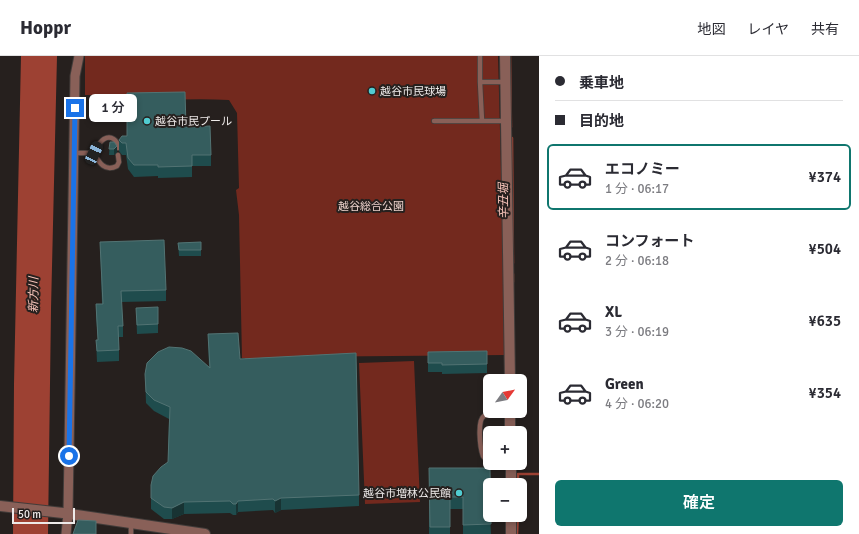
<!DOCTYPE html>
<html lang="ja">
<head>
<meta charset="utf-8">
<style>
	:root { --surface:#fff; --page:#f7f7f7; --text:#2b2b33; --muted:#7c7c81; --line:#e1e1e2; --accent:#0f766e }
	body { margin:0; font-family:Signika,"Noto Sans JP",sans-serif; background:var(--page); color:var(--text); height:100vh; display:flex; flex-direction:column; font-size:15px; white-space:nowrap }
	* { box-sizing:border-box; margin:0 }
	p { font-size:13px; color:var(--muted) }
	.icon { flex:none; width:22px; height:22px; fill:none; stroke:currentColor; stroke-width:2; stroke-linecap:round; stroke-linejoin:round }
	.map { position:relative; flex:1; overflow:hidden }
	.details { display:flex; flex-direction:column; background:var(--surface); width:320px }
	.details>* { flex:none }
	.top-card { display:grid; align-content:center; height:88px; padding:0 16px; background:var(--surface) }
	.needle { width:26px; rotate:57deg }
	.buttons { position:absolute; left:483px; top:318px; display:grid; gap:8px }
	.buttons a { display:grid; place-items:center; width:44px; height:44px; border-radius:6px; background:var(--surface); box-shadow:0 2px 6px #0003; font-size:20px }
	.scale { position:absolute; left:12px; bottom:10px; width:63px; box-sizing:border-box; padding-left:4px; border:2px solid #eeeae9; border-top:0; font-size:11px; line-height:14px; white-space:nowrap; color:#eeeae9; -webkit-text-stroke:3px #26201e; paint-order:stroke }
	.end { position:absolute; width:18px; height:18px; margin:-9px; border:5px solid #1a73e8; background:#fff; box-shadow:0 0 0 2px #fff }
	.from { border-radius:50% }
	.bubble { position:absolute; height:28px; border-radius:6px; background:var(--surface); box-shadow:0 2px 6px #0003; font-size:13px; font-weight:600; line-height:28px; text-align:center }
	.car { position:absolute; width:12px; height:24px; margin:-12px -6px; border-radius:5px; box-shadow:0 0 3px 1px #0007; background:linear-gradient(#222 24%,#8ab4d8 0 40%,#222 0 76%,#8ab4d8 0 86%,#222 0) }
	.top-card b { display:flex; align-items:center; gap:14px; height:38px; font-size:15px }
	.top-card b+b { border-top:1px solid var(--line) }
	.top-card i { width:10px; height:10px; background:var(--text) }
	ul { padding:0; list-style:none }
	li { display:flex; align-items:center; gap:12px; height:66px; margin:0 8px 6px; padding:0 8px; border:2px solid transparent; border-radius:6px }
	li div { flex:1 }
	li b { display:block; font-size:15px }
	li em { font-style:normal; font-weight:600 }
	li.on { border-color:var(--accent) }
	li>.icon { width:36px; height:36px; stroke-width:1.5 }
	.cta { display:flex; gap:8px; margin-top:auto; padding:8px 16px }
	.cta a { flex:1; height:46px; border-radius:6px; background:var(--accent); color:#fff; font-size:16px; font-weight:600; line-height:46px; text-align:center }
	header { display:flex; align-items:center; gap:24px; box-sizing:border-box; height:56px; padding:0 20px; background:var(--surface); border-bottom:1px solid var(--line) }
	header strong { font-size:19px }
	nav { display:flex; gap:22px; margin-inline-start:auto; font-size:14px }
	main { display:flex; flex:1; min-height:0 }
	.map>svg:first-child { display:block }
	.green { fill:#73291e }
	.water { fill:#9d4133 }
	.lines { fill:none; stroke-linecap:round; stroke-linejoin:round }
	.stream { stroke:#9d4133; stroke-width:2.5 }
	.service-casing { stroke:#423c3a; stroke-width:6 }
	.minor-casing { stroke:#423c3a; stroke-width:11 }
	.tertiary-casing { stroke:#423c3a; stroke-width:12 }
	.service { stroke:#896058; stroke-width:4.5 }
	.minor { stroke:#896058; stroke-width:9 }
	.tertiary { stroke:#896058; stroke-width:10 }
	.wall { fill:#1f4c4d }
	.shaded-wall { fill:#183333 }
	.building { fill:#355d5e; stroke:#527373 }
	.route { stroke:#1a73e8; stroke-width:5 }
	.poi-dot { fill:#51ccd1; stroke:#26201e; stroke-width:1.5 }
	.labels { text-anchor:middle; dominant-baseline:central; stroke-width:4; stroke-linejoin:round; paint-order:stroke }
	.poi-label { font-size:11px; fill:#eeeae9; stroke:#26201e; text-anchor:start }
	.park-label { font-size:11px; fill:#eed3cd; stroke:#26201e }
	.water-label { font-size:12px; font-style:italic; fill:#f9c5bb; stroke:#26201e }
</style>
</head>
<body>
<header>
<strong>Hoppr</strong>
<nav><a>地図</a><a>レイヤ</a><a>共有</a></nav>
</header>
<main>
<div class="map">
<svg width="539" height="478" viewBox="0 0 539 478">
	<rect width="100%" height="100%" fill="#26201e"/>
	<path class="green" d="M 85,0 L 498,0 L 506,299 L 282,301 L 245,310 L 245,302 L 242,302 L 239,159 L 236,134 L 239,132 L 237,57 L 229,44 C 195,42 161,45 127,43 L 123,39 L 85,39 Z
		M 414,305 L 420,446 L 365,448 L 359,307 Z"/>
	<path class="water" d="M 21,0 L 57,0 L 51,253 L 48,478 L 13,478 L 14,328 Z"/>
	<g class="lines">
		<path class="stream" d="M 510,0 L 511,71
			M 512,82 L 513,207
			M 513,226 L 513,218
			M 518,429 L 518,418 L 539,418
			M 517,478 L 518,459"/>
		<defs>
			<path id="service" d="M 480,0 L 480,26
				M 505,26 L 480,26 L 482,65 L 506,65
				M 434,65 L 482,65
				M 74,97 L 94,97
				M 94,97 C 99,107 105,116 117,110 L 119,106 L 118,99
				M 94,97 C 97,92 99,86 104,83 C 111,79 118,84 118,92
				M 490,407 C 487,405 485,403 483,400 C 480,392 477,364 484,360 C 491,356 503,358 510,358
				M 490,407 L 492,408 L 511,408
				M 131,478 L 131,467"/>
			<path id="minor" d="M 66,478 L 68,458 L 75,20 L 79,0"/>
			<path id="tertiary" d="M 505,0 L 510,325
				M 510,355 L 510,377
				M 511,407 L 511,429
				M 0,450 L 63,457 L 205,478
				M 511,459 L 511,478"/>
		</defs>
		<use href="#service" class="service-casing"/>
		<use href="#minor" class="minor-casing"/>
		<use href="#tertiary" class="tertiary-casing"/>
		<use href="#service" class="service"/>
		<use href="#minor" class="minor"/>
		<use href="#tertiary" class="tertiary"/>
	</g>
	<path class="wall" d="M 186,71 L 211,99 L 211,110 L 192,110 L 192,121 L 158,122 L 158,120 L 134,121 L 128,113 L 126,99 L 122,99 L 119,95 L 119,84 Z
		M 110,86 L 117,96 L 114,99 L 109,99 Z
		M 100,186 L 166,234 L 166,245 L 121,246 L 123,270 L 123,281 L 119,281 L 119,305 L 97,306 L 96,284 L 98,284 L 96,259 L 96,248 L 102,248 Z
		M 201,186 L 201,200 L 179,200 L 178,187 Z
		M 136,252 L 158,268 L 158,277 L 137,278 Z
		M 208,278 L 240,303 L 359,439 L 359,450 L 281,454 L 275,457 L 273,454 L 238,456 L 236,459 L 233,459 L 230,457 L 184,458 L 172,463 L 164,463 L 151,453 L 151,429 L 168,406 L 169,363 L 154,355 L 146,347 L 145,318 L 209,312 Z
		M 487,295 L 487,317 L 442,318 L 442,316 L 428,316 L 428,296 Z
		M 429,412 L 490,459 L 491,478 L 463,478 L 463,453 L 450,453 L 450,478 L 429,478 Z"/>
	<path class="shaded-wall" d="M 117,90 L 117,96 L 114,99 L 114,93 Z
		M 281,442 L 281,454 L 275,457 L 275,445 Z
		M 238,445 L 238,456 L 236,459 L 236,448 Z
		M 184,446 L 184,458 L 172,463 L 172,452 Z"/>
	<path class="building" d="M 185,36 L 186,71 L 210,70 L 211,99 L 192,99 L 192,110 L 158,111 L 158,109 L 134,109 L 128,102 L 126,87 L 122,87 L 119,84 L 122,80 L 127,80 L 127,37 Z
		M 110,86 L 114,86 L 117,90 L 114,93 L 109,93 Z
		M 164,184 L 166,234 L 121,235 L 123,270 L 118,270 L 119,294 L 97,295 L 96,284 L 98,284 L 96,248 L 103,248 L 100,186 Z
		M 201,186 L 201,194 L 179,194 L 178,187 Z
		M 158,251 L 158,268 L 137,269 L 136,252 Z
		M 238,277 L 240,303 L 356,297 L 359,439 L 281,442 L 275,445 L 273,443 L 238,445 L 236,448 L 233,448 L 230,445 L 184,446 L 172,452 L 164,451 L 151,442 L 151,429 L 153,420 L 161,411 L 168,406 L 170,351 L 154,344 L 146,336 L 145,318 L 147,307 L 158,296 L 169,291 L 182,292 L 191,295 L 210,312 L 208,278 Z
		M 487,295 L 487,308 L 442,309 L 442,307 L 428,307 L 428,296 Z
		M 429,412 L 490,412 L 491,468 L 463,469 L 463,441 L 450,441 L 450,471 L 430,471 Z
		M 78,464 L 96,465 L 96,478 L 73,478 Z"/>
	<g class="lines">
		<path class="route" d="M 69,400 L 75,52"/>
	</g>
	<g class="poi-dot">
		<circle cx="372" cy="35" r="4"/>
		<circle cx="147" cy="65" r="4"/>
		<circle cx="459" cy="437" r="4"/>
	</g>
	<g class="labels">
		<g class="poi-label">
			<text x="380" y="35">越谷市民球場</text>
			<text x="155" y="65">越谷市民プール</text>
			<text x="451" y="437" text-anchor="end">越谷市増林公民館</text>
		</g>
		<g class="park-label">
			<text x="371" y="150">越谷総合公園</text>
		</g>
		<g class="water-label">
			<text transform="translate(504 145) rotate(-91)">辛丑堀</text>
			<text transform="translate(34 239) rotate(-89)">新方川</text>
		</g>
	</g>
</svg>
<div class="buttons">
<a><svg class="needle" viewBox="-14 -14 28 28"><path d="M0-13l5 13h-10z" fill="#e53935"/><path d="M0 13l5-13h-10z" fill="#7c7c81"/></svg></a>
<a>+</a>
<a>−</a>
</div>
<div class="scale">50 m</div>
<i class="end from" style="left:69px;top:400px"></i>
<i class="end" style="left:75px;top:52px"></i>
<div class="bubble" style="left:89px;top:38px;width:48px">1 分</div>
<i class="car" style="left:94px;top:97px;rotate:25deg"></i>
</div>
<section class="details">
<div class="top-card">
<b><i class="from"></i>乗車地</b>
<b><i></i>目的地</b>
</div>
<ul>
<li class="on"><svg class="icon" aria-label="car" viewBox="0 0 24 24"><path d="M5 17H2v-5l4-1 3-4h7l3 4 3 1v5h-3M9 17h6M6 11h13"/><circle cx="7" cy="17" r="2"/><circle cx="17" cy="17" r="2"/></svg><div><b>エコノミー</b><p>1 分 · 06:17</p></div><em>¥374</em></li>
<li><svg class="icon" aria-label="car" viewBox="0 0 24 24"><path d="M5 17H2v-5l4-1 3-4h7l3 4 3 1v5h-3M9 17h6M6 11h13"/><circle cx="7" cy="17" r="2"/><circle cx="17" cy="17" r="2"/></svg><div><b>コンフォート</b><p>2 分 · 06:18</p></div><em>¥504</em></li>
<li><svg class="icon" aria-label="car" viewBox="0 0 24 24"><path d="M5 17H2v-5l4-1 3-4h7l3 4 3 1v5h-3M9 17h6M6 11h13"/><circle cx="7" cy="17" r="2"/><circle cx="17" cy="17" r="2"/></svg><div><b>XL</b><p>3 分 · 06:19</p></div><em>¥635</em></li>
<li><svg class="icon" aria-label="car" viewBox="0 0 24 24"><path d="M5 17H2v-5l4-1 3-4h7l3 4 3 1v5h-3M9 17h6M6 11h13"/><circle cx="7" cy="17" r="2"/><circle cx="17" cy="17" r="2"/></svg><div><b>Green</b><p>4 分 · 06:20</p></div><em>¥354</em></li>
</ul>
<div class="cta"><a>確定</a></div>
</section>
</main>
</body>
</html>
